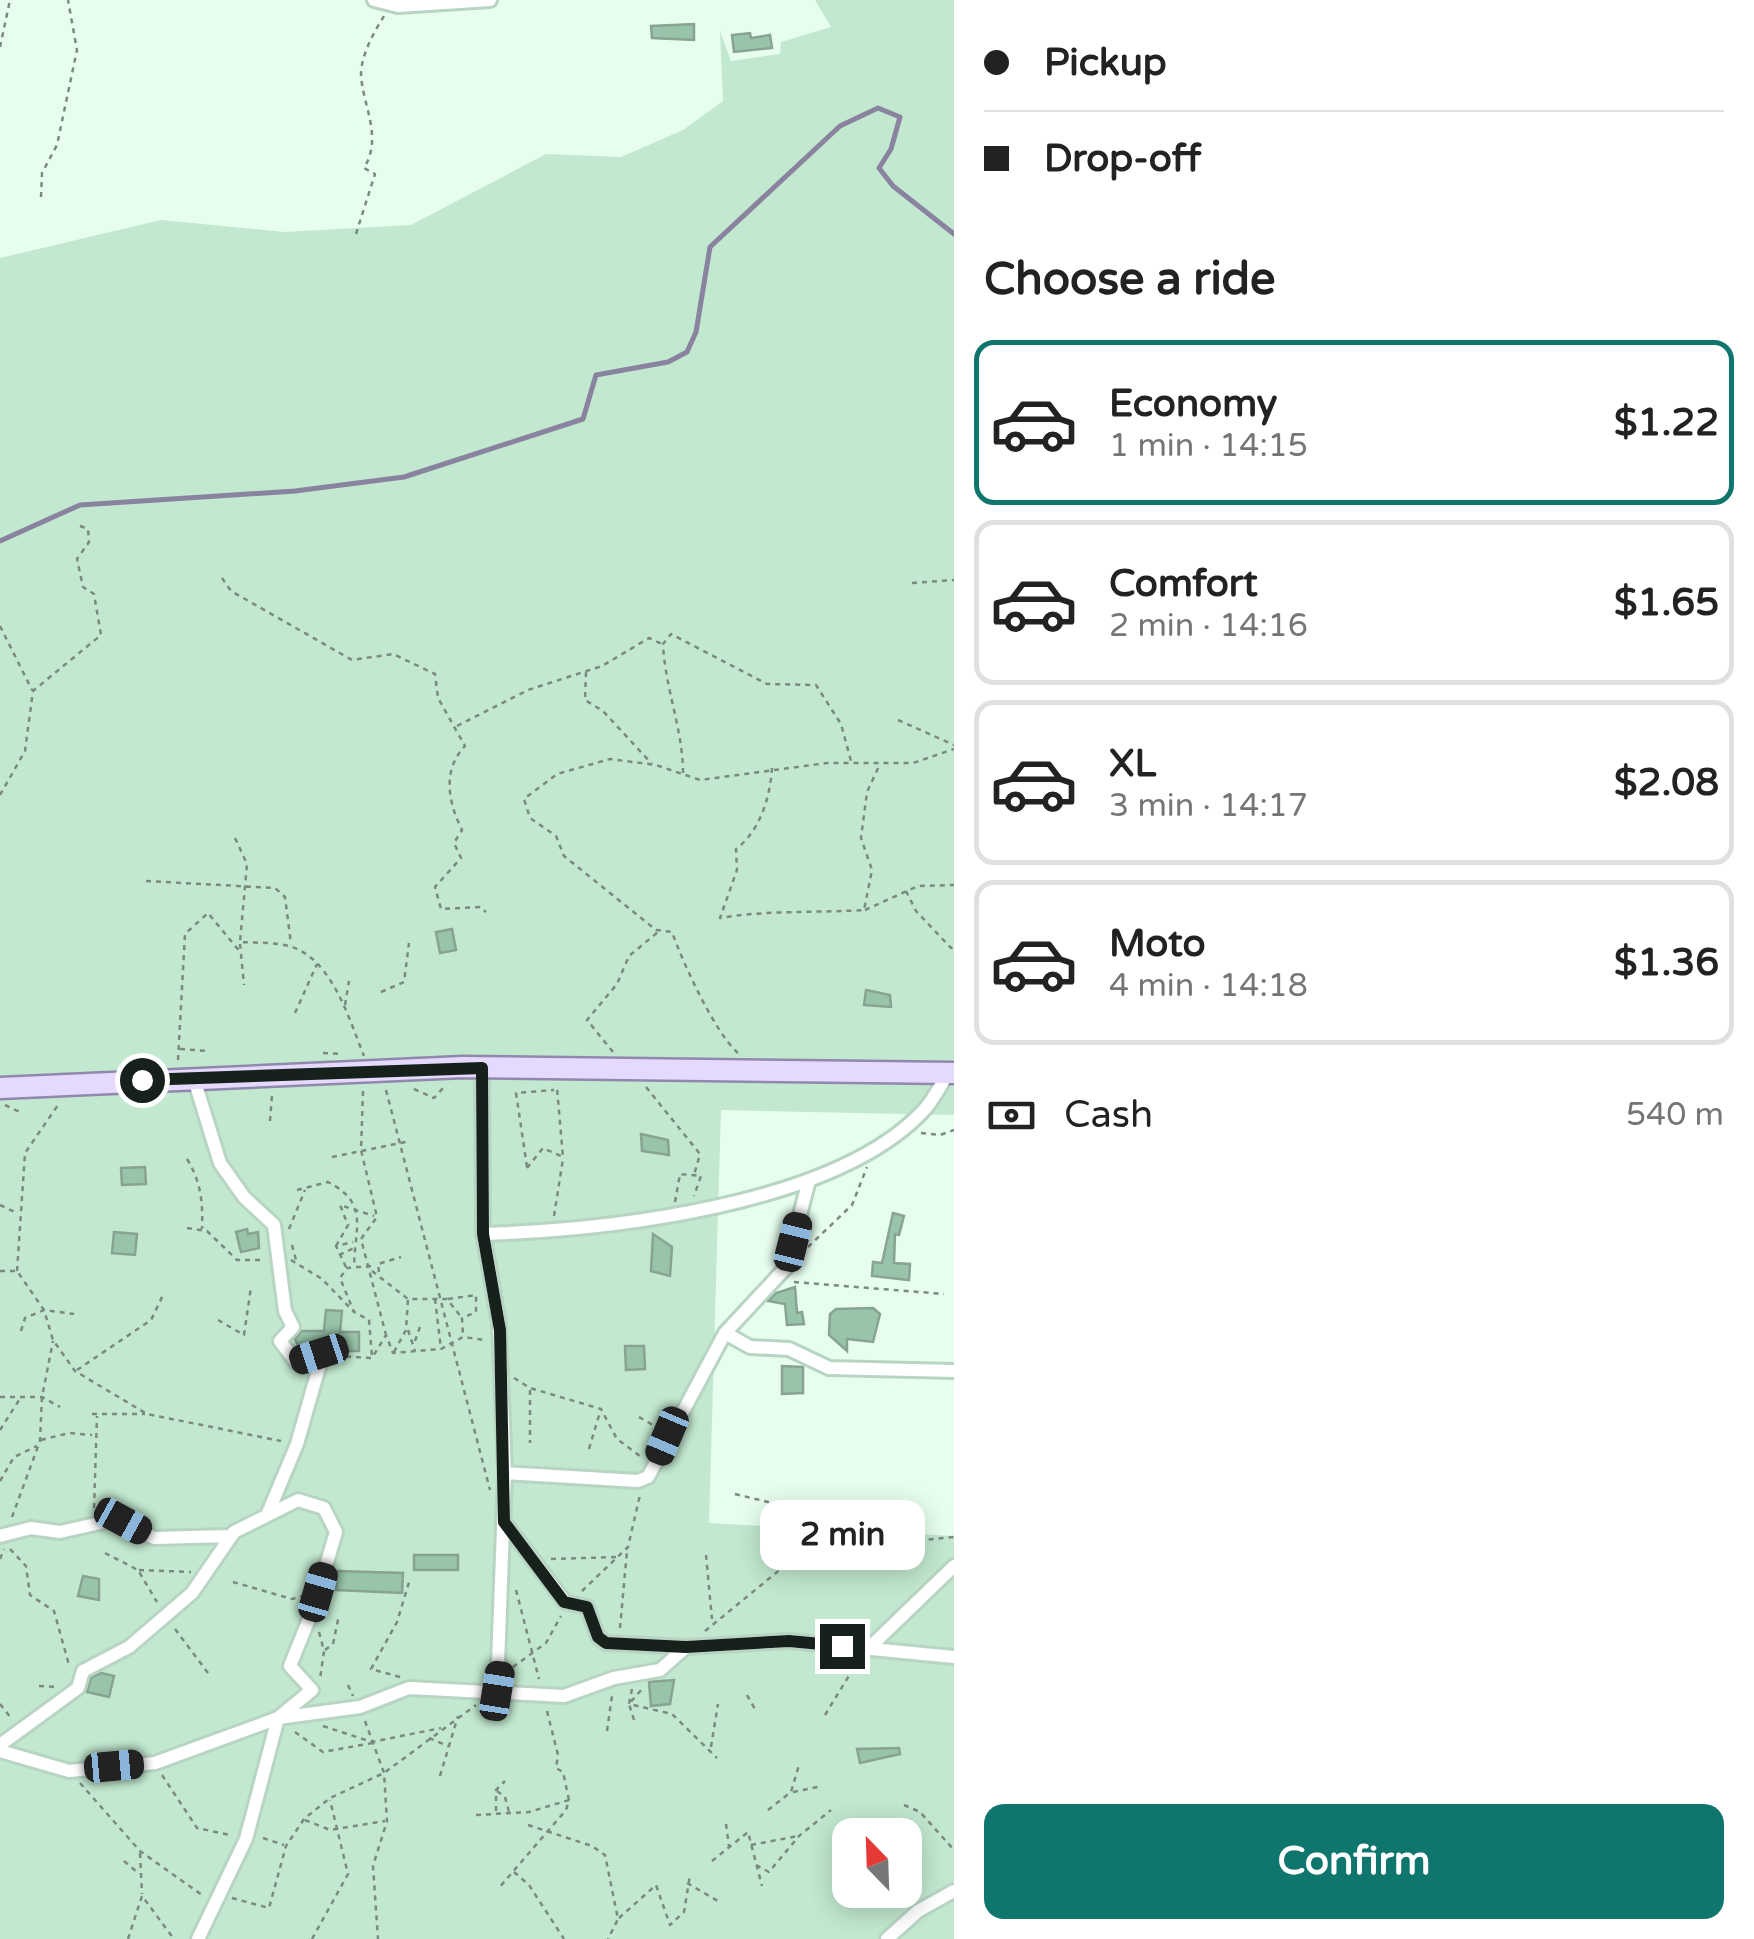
<!DOCTYPE html>
<html lang="en">
<head>
<meta charset="utf-8">
<style>
	:root { --surface:#fff; --page:#f6f6f6; --text:#222; --muted:#767676; --line:#e0e0e0; --accent:#0f766e }
	body { margin:0; font-family:"Varela Round",sans-serif; background:var(--page); color:var(--text); height:100vh; display:flex; flex-direction:column; font-size:38px; white-space:nowrap }
	* { box-sizing:border-box; margin:0 }
	p { font-size:32px; color:var(--muted) }
	.icon { flex:none; width:55px; height:55px; fill:none; stroke:currentColor; stroke-width:2; stroke-linecap:round; stroke-linejoin:round }
	.map { position:relative; flex:1; overflow:hidden }
	.drawer { display:flex; flex-direction:column; background:var(--surface); width:800px }
	.drawer>* { flex:none }
	.guide { display:grid; align-content:center; height:220px; padding:0 30px; background:var(--surface) }
	.needle { width:65px; rotate:337deg }
	.controls { position:absolute; left:832px; top:1818px; display:grid; gap:20px }
	.controls a { display:grid; place-items:center; width:90px; height:90px; border-radius:20px; background:var(--surface); box-shadow:0 5px 25px #0003; font-size:50px }
	.end { position:absolute; width:45px; height:45px; margin:-22px; border:12px solid #17211b; background:#fff; box-shadow:0 0 0 5px #fff }
	.from { border-radius:50% }
	.bubble { position:absolute; height:70px; border-radius:20px; background:var(--surface); box-shadow:0 5px 25px #0003; font-size:32px; font-weight:800; line-height:70px; text-align:center }
	.car { position:absolute; width:30px; height:60px; margin:-30px -15px; border-radius:12px; box-shadow:0 0 8px 2px #0007; background:linear-gradient(#222 24%,#8ab4d8 0 40%,#222 0 76%,#8ab4d8 0 86%,#222 0) }
	.guide b { display:flex; align-items:center; gap:35px; height:95px; font-size:38px }
	.guide b+b { border-top:2px solid var(--line) }
	.guide i { width:25px; height:25px; background:var(--text) }
	ul { padding:0; list-style:none }
	li { display:flex; align-items:center; gap:30px; height:165px; margin:0 20px 15px; padding:0 10px; border:5px solid var(--line); border-radius:20px }
	li div { flex:1 }
	li b { display:block; font-size:38px }
	li em { font-style:normal; font-weight:800 }
	li.active { border-color:var(--accent) }
	li>.icon { width:90px; height:90px; stroke-width:1.5 }
	h2 { padding:0 30px; font-size:45px; line-height:120px }
	.pay { display:flex; align-items:center; gap:25px; height:110px; padding:0 30px; font-size:38px }
	.pay p { margin-inline-start:auto }
	.button { display:flex; gap:20px; margin-top:auto; padding:20px 30px }
	.button a { flex:1; height:115px; border-radius:20px; background:var(--accent); color:#fff; font-size:40px; font-weight:800; line-height:115px; text-align:center }
	main { display:flex; flex:1; min-height:0 }
	.map>svg:first-child { display:block }
	.green { fill:#c2e8cf; fill-rule:evenodd }
	.lines { fill:none; stroke-linecap:round; stroke-linejoin:round }
	.stream { stroke:#8a839f; stroke-width:5 }
	.building { fill:#98c5a9; stroke:#88a392; stroke-width:2.5 }
	.minor-casing { stroke:#b8d5c3; stroke-width:18 }
	.primary-casing { stroke:#9188ad; stroke-width:25 }
	.path { stroke:#7a8a80; stroke-width:2.5; stroke-dasharray:5 5; stroke-linecap:butt }
	.minor { stroke:#fff; stroke-width:12 }
	.primary { stroke:#e5d9fd; stroke-width:20 }
	.route { stroke:#17211b; stroke-width:12 }
</style>
</head>
<body>
<main>
<div class="map">
<svg width="954" height="1939" viewBox="0 0 954 1939">
	<rect width="100%" height="100%" fill="#e7feef"/>
	<path class="green" d="M 815,0 L 954,0 L 954,1115 L 721,1110 L 709,1523 L 954,1536 L 954,1939 L 0,1939 L 0,258 L 161,220 L 285,232 L 411,225 L 546,154 L 621,157 L 683,130 L 723,101 L 720,31 L 731,61 L 780,54 L 781,42 L 831,27 ZM 850,1835 L 905,1835 L 905,1890 L 850,1890 Z"/>
	<g class="lines">
		<path class="stream" d="M 0,541 L 80,505 L 295,491 L 404,477 L 583,419 L 596,375 L 668,362 L 687,352 L 696,332 L 710,247 L 840,126 L 878,108 L 900,117 L 891,149 L 879,168 L 893,186 L 954,234"/>
	</g>
	<path class="building" d="M 694,24 L 694,40 L 652,38 L 651,26 Z
		M 750,33 L 751,38 L 770,35 L 772,48 L 734,52 L 732,35 Z
		M 452,929 L 456,950 L 440,953 L 436,932 Z
		M 866,990 L 890,995 L 891,1007 L 864,1005 Z
		M 641,1134 L 668,1140 L 669,1155 L 642,1151 Z
		M 145,1167 L 146,1184 L 122,1185 L 121,1168 Z
		M 893,1213 L 904,1216 L 899,1235 L 895,1234 L 894,1263 L 910,1264 L 909,1280 L 872,1276 L 873,1262 L 882,1263 Z
		M 247,1229 L 248,1234 L 258,1232 L 259,1248 L 241,1252 L 236,1232 Z
		M 114,1232 L 137,1234 L 135,1255 L 112,1253 Z
		M 653,1234 L 672,1247 L 670,1276 L 651,1271 Z
		M 795,1287 L 797,1313 L 802,1312 L 804,1324 L 787,1325 L 785,1304 L 768,1301 L 776,1293 Z
		M 873,1308 L 880,1314 L 873,1342 L 847,1339 L 847,1351 L 829,1335 L 830,1314 L 836,1309 Z
		M 326,1310 L 342,1311 L 340,1332 L 359,1332 L 359,1351 L 328,1351 L 320,1345 L 300,1350 L 295,1339 L 302,1331 L 324,1331 Z
		M 625,1346 L 644,1346 L 645,1369 L 626,1370 Z
		M 782,1366 L 803,1367 L 803,1393 L 782,1394 Z
		M 414,1555 L 458,1555 L 458,1570 L 414,1570 Z
		M 337,1571 L 403,1573 L 402,1593 L 336,1590 Z
		M 83,1576 L 99,1579 L 99,1600 L 78,1596 Z
		M 101,1673 L 114,1676 L 109,1697 L 87,1692 L 91,1678 Z
		M 674,1680 L 670,1704 L 651,1706 L 649,1682 Z
		M 899,1748 L 900,1754 L 860,1763 L 857,1749 Z"/>
	<g class="lines">
		<defs>
			<path id="minor" d="M 374,0 L 398,6 L 490,0
				M 482,1068 L 483,1234 L 499,1323 L 505,1473 L 497,1691
				M 194,1079 L 220,1163 L 244,1197 L 274,1225 L 285,1311 L 293,1327 L 280,1341 L 296,1362 L 319,1355 L 321,1360 L 297,1444 L 268,1513
				M 483,1234 C 607,1230 834,1206 923,1111 C 933,1101 940,1086 948,1073
				M 725,1333 L 750,1347 L 789,1349 L 829,1368 L 954,1371
				M 505,1473 L 638,1481 L 648,1477 L 725,1333 L 793,1260 L 793,1242 L 809,1180
				M 504,1522 L 565,1602 L 587,1607 L 598,1637 L 606,1643 L 686,1647 L 789,1641 L 954,1657
				M 0,1536 L 31,1528 L 60,1532 L 118,1519 L 154,1538 L 229,1536
				M 868,1649 L 954,1566
				M 0,1745 L 78,1688 L 83,1671 L 129,1647 L 192,1593 L 234,1532 L 298,1500 L 324,1508 L 336,1532 L 313,1609 L 290,1666 L 312,1690 L 278,1718 L 246,1839 L 198,1939
				M 0,1751 L 69,1771 L 155,1763 L 278,1718 L 360,1707 L 409,1688 L 564,1696 L 614,1678 L 660,1670 L 686,1647
				M 887,1939 L 918,1911 L 954,1891"/>
			<path id="primary" d="M 0,1088 L 463,1067 L 954,1073"/>
		</defs>
		<use href="#minor" class="minor-casing"/>
		<use href="#primary" class="primary-casing"/>
		<path class="path" d="M 0,47 L 10,0
			M 41,197 L 42,173 L 57,145 L 77,50 L 68,0
			M 356,234 L 375,174 L 364,168 C 383,137 363,107 361,75 C 361,55 374,32 384,16
			M 222,578 L 231,591 L 352,660 L 393,654 L 435,674 L 438,698 L 465,746 C 442,770 448,802 462,830 L 454,843 L 461,858 L 435,887 L 441,909 L 480,907 L 486,912
			M 912,583 L 954,580
			M 0,626 L 32,690
			M 586,672 L 585,700 L 603,711 L 652,764
			M 898,720 L 954,745
			M 457,726 L 528,690 L 602,666 L 649,638 L 662,644
			M 772,768 C 770,798 760,831 736,849 L 737,870 L 720,918 C 767,910 816,913 864,910 L 872,870 L 861,838 L 867,792 L 880,764
			M 683,773 C 683,730 665,688 663,644 L 671,634 L 767,684 L 816,685 L 841,724 L 851,761
			M 0,795 L 25,751 L 33,691 L 101,635 L 94,594 L 83,587 L 77,559 L 89,542 L 88,529 L 80,526
			M 235,838 L 247,864 L 240,942 C 256,943 274,942 289,946 C 332,958 349,1019 364,1056
			M 146,881 L 275,888 L 285,897 L 291,944
			M 906,891 L 916,911 L 951,948 L 954,946
			M 865,910 L 918,886 L 954,885
			M 240,944 L 244,985
			M 381,992 L 404,982 L 409,943
			M 345,1005 L 349,981
			M 295,1013 L 317,964
			M 180,1049 L 207,1051
			M 613,1052 L 587,1020 L 617,984 L 629,956 L 658,932
			M 323,1053 L 341,1054
			M 738,1053 C 715,1033 683,963 672,932 L 656,930 L 564,856 L 556,836 L 530,818 L 524,799 L 557,774 L 610,759 L 656,765 L 700,780 L 827,763 L 913,763 L 954,749
			M 178,1060 L 185,934 L 208,913 L 241,953
			M 646,1087 L 700,1154 L 694,1175
			M 414,1089 L 434,1098 L 444,1087
			M 386,1090 L 490,1490
			M 363,1091 L 361,1150 L 377,1217 L 361,1239 L 386,1335
			M 5,1105 L 22,1113
			M 270,1121 L 272,1095
			M 921,1133 L 940,1135 L 954,1130
			M 332,1157 L 410,1141
			M 187,1159 C 201,1182 203,1202 202,1229
			M 527,1167 L 516,1093 L 554,1090
			M 527,1168 L 543,1148 L 563,1157 L 557,1088
			M 297,1190 L 328,1182 C 369,1203 355,1227 354,1266
			M 675,1202 L 680,1174 L 701,1176 L 694,1196
			M 0,1205 L 17,1213
			M 554,1216 L 563,1159
			M 187,1228 L 207,1231 L 237,1260 L 263,1260
			M 289,1229 L 305,1190
			M 292,1245 L 296,1260
			M 336,1246 L 348,1225 L 340,1205 L 374,1216
			M 808,1247 L 852,1205 L 867,1167
			M 339,1255 L 354,1248
			M 291,1260 L 322,1279 L 354,1312
			M 371,1266 L 347,1268 L 340,1278 L 354,1312 L 369,1320 L 372,1357
			M 346,1267 L 336,1246 L 353,1242
			M 0,1271 L 17,1271 L 44,1310 L 53,1340 L 75,1371 L 147,1414 L 281,1441
			M 17,1271 L 25,1153 L 58,1105
			M 372,1271 L 408,1299 L 447,1299 L 462,1318
			M 379,1272 L 378,1264 L 401,1257
			M 794,1282 L 944,1294
			M 435,1299 L 441,1349
			M 448,1299 L 476,1295 L 476,1312 L 462,1318 L 463,1335
			M 218,1320 L 244,1335 L 251,1287
			M 408,1330 L 415,1351
			M 21,1331 L 25,1318 L 44,1310 L 74,1314
			M 415,1341 L 420,1327
			M 394,1352 L 406,1330 L 408,1299
			M 336,1356 L 372,1358 L 386,1335 L 393,1353 L 441,1349 L 463,1337 L 484,1340
			M 77,1370 L 151,1320 L 164,1293
			M 514,1378 L 530,1388 L 601,1409 L 617,1439 L 641,1457
			M 530,1390 L 530,1443
			M 0,1397 L 42,1397 L 60,1407
			M 92,1414 L 145,1414
			M 639,1417 L 658,1428
			M 0,1430 L 21,1397
			M 41,1440 L 69,1433 L 92,1435
			M 589,1449 L 600,1412
			M 0,1481 L 14,1457 L 37,1446
			M 735,1494 L 900,1534 L 915,1541 L 954,1537
			M 94,1508 L 97,1416
			M 12,1517 L 40,1441 L 42,1397 L 53,1341
			M 10,1549 L 26,1566 L 30,1595 L 54,1611 L 69,1665
			M 105,1553 L 138,1570 L 157,1602
			M 706,1555 L 712,1619
			M 0,1559 L 4,1549
			M 551,1559 L 618,1557
			M 139,1570 L 191,1572
			M 233,1582 L 292,1599 L 303,1596
			M 516,1590 L 539,1679
			M 582,1591 L 628,1547 L 640,1495
			M 620,1628 L 627,1551
			M 175,1629 L 211,1677
			M 705,1631 L 798,1555 L 822,1547 L 915,1541
			M 319,1632 L 324,1651 L 320,1679
			M 325,1650 L 333,1644 L 339,1615
			M 513,1667 L 546,1643 L 561,1616
			M 400,1677 L 371,1669 L 397,1622 L 410,1579
			M 348,1685 L 353,1696
			M 39,1686 L 57,1687
			M 632,1689 L 629,1704 L 672,1714 L 717,1758
			M 747,1695 L 755,1709
			M 0,1704 L 11,1718
			M 547,1711 L 558,1755 L 556,1768 L 563,1772 L 569,1800
			M 825,1715 L 858,1661
			M 634,1720 L 629,1704 L 642,1689
			M 365,1721 L 384,1773 L 387,1821 L 373,1866 L 378,1939
			M 323,1726 L 372,1742 L 441,1728
			M 607,1731 L 612,1696
			M 295,1732 L 323,1752 L 372,1743
			M 429,1738 L 448,1746
			M 711,1747 L 718,1704
			M 162,1775 L 197,1828 L 230,1835
			M 440,1776 L 458,1716
			M 80,1783 L 140,1851 L 202,1895
			M 497,1791 L 505,1797 L 509,1812
			M 793,1792 L 822,1786
			M 904,1805 L 920,1812 L 954,1850
			M 768,1810 L 791,1792 L 799,1765
			M 496,1811 L 496,1790 L 505,1781
			M 476,1815 L 529,1812 L 569,1800 L 566,1810 L 498,1889
			M 305,1820 L 330,1830 L 385,1821
			M 726,1824 L 729,1846
			M 528,1825 L 592,1846 L 605,1855 L 618,1919 L 608,1939
			M 263,1838 L 284,1845
			M 751,1845 L 798,1836
			M 140,1853 L 142,1894
			M 124,1861 L 137,1872
			M 712,1861 L 748,1832 L 762,1886
			M 756,1865 L 769,1872 L 799,1836 L 831,1810
			M 514,1872 L 529,1885 L 564,1939
			M 687,1883 L 718,1901
			M 834,1886 L 850,1889
			M 858,1890 L 913,1892 L 914,1896
			M 232,1898 L 269,1908 L 286,1846 L 304,1819 L 330,1798 L 384,1773 L 476,1705
			M 619,1918 L 656,1885 L 670,1925 L 684,1912 L 690,1875
			M 128,1939 L 142,1896 L 174,1939
			M 312,1939 L 348,1874 L 330,1800"/>
		<use href="#minor" class="minor"/>
		<use href="#primary" class="primary"/>
	</g>
	<g class="lines">
		<path class="route" d="M 142,1080 L 482,1068 L 483,1234 L 500,1330 L 504,1522 L 564,1602 L 587,1607 L 598,1637 L 606,1643 L 686,1647 L 789,1641 L 842,1646"/>
	</g>
</svg>
<div class="controls">
<a><svg class="needle" viewBox="-14 -14 28 28"><path d="M0-13l5 13h-10z" fill="#e53935"/><path d="M0 13l5-13h-10z" fill="#767676"/></svg></a>
</div>
<i class="end from" style="left:142px;top:1080px"></i>
<i class="end" style="left:842px;top:1646px"></i>
<div class="bubble" style="left:760px;top:1500px;width:165px">2 min</div>
<i class="car" style="left:793px;top:1242px;rotate:14deg"></i>
<i class="car" style="left:319px;top:1354px;rotate:252deg"></i>
<i class="car" style="left:667px;top:1436px;rotate:203deg"></i>
<i class="car" style="left:123px;top:1521px;rotate:119deg"></i>
<i class="car" style="left:318px;top:1592px;rotate:16deg"></i>
<i class="car" style="left:497px;top:1691px;rotate:9deg"></i>
<i class="car" style="left:114px;top:1766px;rotate:85deg"></i>
</div>
<section class="drawer">
<div class="guide">
<b><i class="from"></i>Pickup</b>
<b><i></i>Drop-off</b>
</div>
<h2>Choose a ride</h2>
<ul>
<li class="active"><svg class="icon" aria-label="car" viewBox="0 0 24 24"><path d="M5 17H2v-5l4-1 3-4h7l3 4 3 1v5h-3M9 17h6M6 11h13"/><circle cx="7" cy="17" r="2"/><circle cx="17" cy="17" r="2"/></svg><div><b>Economy</b><p>1 min · 14:15</p></div><em>$1.22</em></li>
<li><svg class="icon" aria-label="car" viewBox="0 0 24 24"><path d="M5 17H2v-5l4-1 3-4h7l3 4 3 1v5h-3M9 17h6M6 11h13"/><circle cx="7" cy="17" r="2"/><circle cx="17" cy="17" r="2"/></svg><div><b>Comfort</b><p>2 min · 14:16</p></div><em>$1.65</em></li>
<li><svg class="icon" aria-label="car" viewBox="0 0 24 24"><path d="M5 17H2v-5l4-1 3-4h7l3 4 3 1v5h-3M9 17h6M6 11h13"/><circle cx="7" cy="17" r="2"/><circle cx="17" cy="17" r="2"/></svg><div><b>XL</b><p>3 min · 14:17</p></div><em>$2.08</em></li>
<li><svg class="icon" aria-label="car" viewBox="0 0 24 24"><path d="M5 17H2v-5l4-1 3-4h7l3 4 3 1v5h-3M9 17h6M6 11h13"/><circle cx="7" cy="17" r="2"/><circle cx="17" cy="17" r="2"/></svg><div><b>Moto</b><p>4 min · 14:18</p></div><em>$1.36</em></li>
</ul>
<div class="pay"><svg class="icon" aria-label="cash" viewBox="0 0 24 24"><path d="M3 7h18v10H3z"/><circle cx="12" cy="12" r="2"/></svg>Cash<p>540 m</p></div>
<div class="button"><a>Confirm</a></div>
</section>
</main>
</body>
</html>
